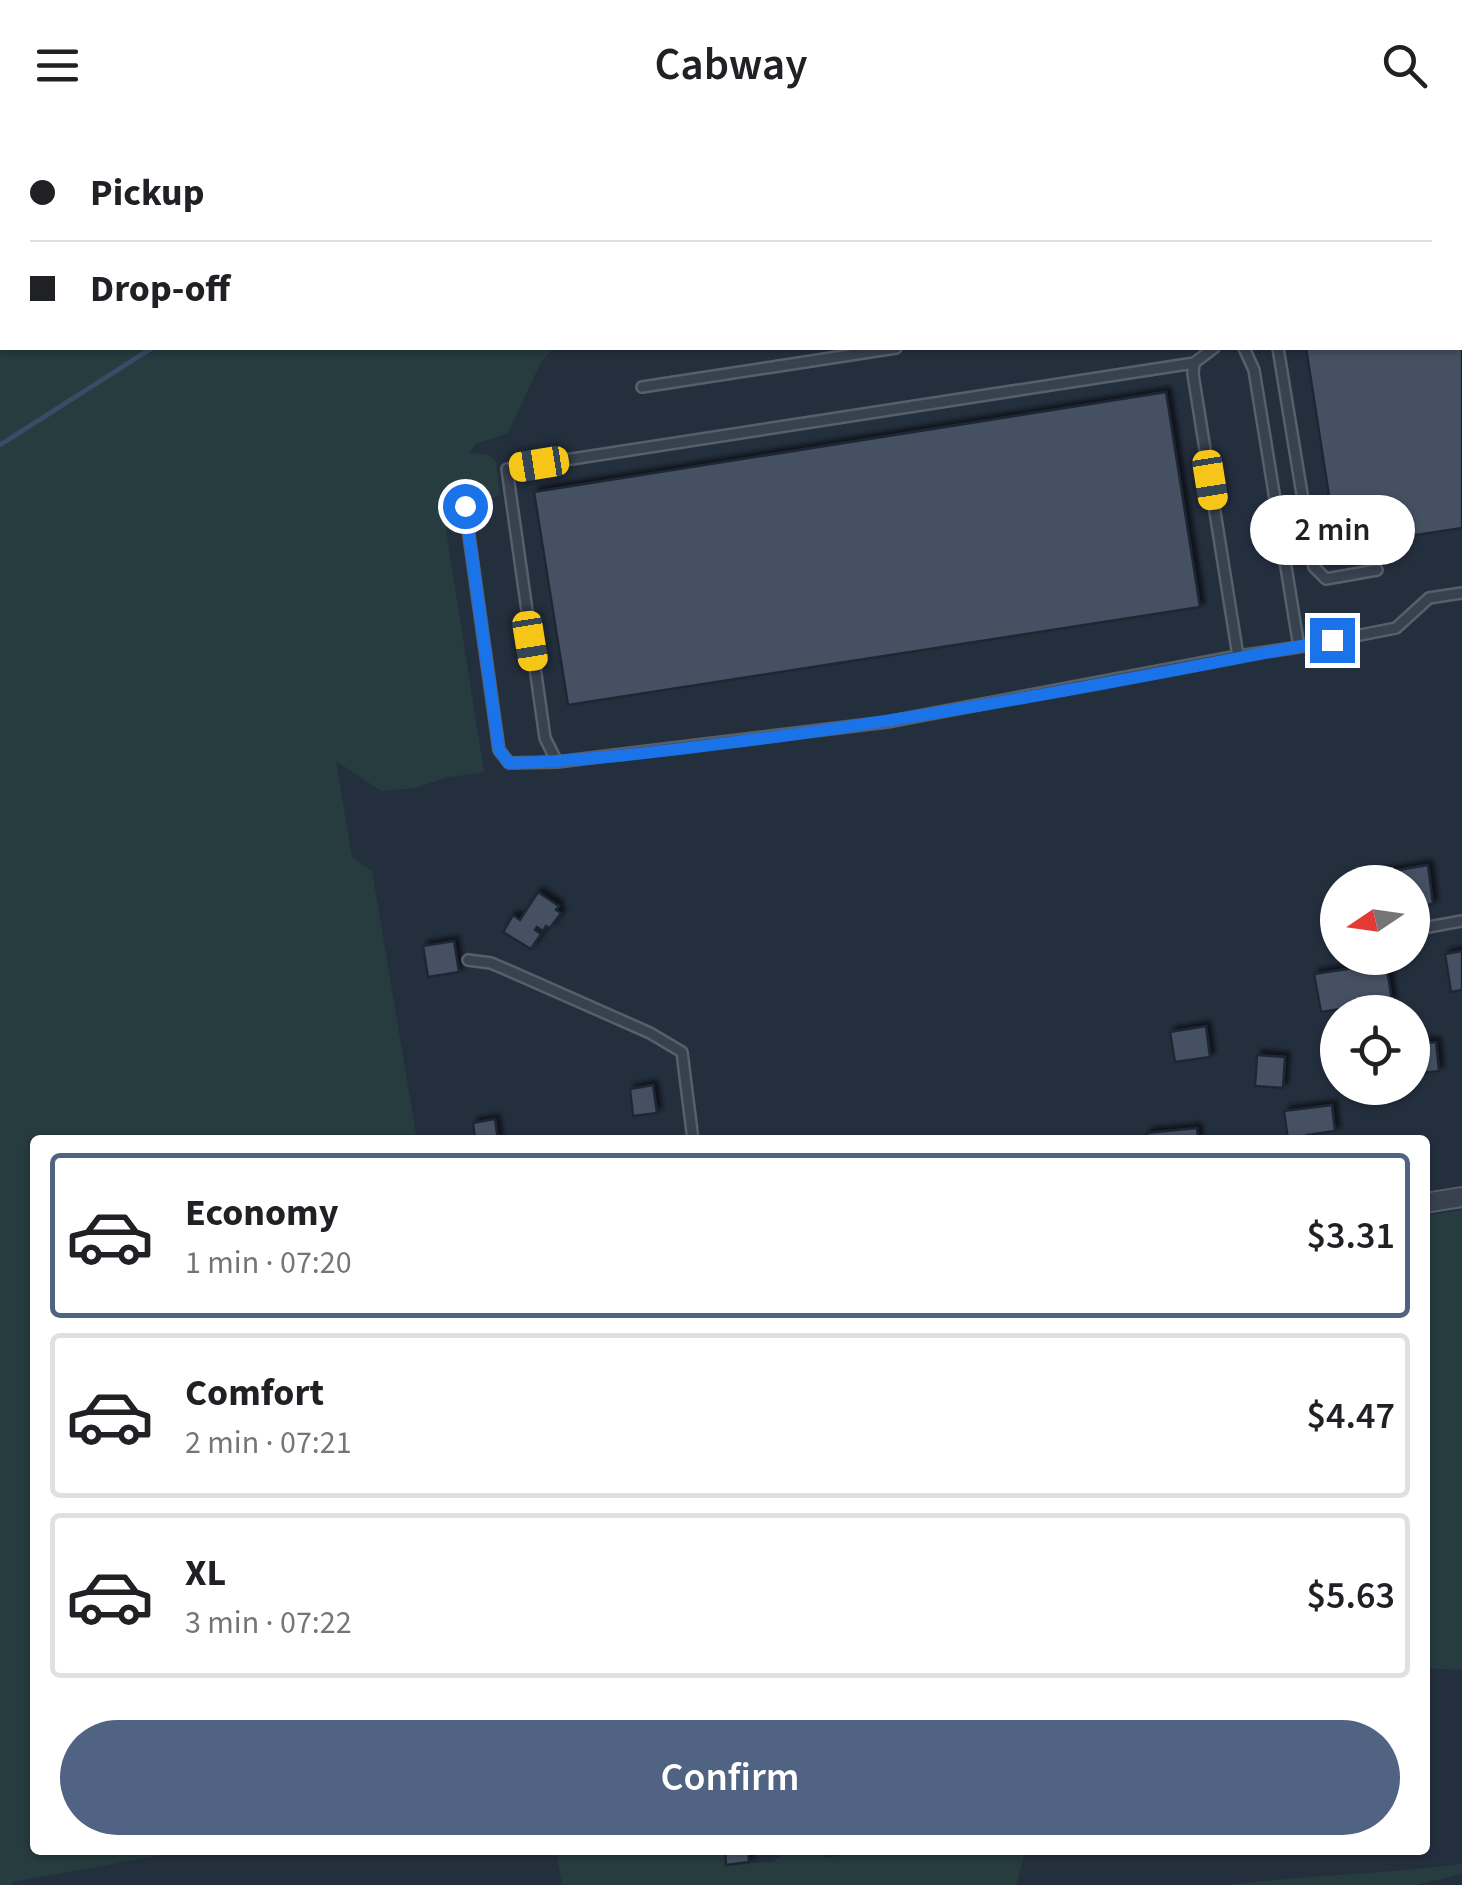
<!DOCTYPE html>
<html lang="en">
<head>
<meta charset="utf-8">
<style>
	:root { --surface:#fff; --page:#f2f2f2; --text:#202124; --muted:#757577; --line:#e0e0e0; --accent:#506383 }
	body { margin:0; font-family:"Source Sans 3",sans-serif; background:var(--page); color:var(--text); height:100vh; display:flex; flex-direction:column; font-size:38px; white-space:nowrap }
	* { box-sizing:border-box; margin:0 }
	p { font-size:32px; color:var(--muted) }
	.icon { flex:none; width:55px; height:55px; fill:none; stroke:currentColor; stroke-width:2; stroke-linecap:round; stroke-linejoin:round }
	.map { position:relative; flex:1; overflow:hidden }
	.sheet { position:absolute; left:30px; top:1005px; width:1400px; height:720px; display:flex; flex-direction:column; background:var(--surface); border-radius:10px; box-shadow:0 2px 8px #0004 }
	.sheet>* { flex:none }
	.top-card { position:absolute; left:0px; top:0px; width:1462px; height:220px; box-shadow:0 2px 8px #0004; display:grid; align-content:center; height:220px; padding:0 30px; background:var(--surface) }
	.needle { width:65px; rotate:257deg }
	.tools { position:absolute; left:1320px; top:735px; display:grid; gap:20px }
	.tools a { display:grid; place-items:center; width:110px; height:110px; border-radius:50%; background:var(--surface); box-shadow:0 2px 8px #0004; font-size:50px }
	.end { position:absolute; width:45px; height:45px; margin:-22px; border:12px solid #1a73e8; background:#fff; box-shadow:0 0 0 5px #fff }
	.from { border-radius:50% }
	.bubble { position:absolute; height:70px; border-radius:35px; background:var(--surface); box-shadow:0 2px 8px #0004; font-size:32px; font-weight:600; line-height:70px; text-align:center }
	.car { position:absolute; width:30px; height:60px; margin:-30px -15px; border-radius:12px; box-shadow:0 0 8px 2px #0007; background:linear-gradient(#f5c518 24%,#345 0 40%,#f5c518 0 76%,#345 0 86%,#f5c518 0) }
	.top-card b { display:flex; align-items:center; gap:35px; height:95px; font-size:38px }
	.top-card b+b { border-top:2px solid var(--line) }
	.top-card i { width:25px; height:25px; background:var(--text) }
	ul { padding:18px 0 0; list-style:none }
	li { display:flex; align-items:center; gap:30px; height:165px; margin:0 20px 15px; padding:0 10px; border:5px solid var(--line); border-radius:10px }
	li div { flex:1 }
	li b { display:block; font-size:38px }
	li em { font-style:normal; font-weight:600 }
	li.active { border-color:var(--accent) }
	li>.icon { width:90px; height:90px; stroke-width:1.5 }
	.button { display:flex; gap:20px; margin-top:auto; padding:20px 30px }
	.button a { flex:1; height:115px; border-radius:60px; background:var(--accent); color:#fff; font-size:40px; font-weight:600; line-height:115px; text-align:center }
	header { display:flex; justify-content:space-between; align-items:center; height:130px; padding:0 30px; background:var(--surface); font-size:45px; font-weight:600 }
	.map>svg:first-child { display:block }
	.green { fill:#263c3f }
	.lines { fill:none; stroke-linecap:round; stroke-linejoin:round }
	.stream { stroke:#394c67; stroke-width:5 }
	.building { fill:#455162; stroke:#1f2835; stroke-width:2.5; filter:url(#shadow) }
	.lane-casing { stroke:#565f6c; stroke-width:14 }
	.street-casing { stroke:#565f6c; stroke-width:22 }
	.lane { stroke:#38414e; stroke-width:9 }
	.street { stroke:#38414e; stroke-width:18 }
	.route { stroke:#1a73e8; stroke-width:12 }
</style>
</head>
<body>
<header><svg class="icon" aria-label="menu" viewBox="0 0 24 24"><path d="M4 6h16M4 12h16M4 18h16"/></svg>Cabway<svg class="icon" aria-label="search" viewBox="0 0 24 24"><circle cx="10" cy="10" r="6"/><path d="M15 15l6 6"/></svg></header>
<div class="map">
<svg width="1462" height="1755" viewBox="0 0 1462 1755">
	<defs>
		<filter id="shadow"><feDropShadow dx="4.5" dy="-4.5" stdDeviation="2.5" flood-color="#0009"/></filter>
	</defs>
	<rect width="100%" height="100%" fill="#242f3e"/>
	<path class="green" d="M 0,0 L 497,0 L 2,2 L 2,218 L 553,218 L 540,234 L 508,303 L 476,314 L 469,323 L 489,325 L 496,332 L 500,366 L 442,375 L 484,642 L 445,648 L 415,658 L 381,661 L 336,631 L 352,727 L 372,741 L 417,1010 L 35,1010 L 35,1720 L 235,1720 L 179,1722 L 12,1752 L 12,1755 L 0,1755 Z
		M 1462,1080 L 1462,1540 L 1425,1538 L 1425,1086 Z
		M 556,1720 L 725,1720 L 727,1735 L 772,1732 L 790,1720 L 822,1720 L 826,1728 L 843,1725 L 844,1720 L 1026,1720 L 1016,1755 L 562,1755 Z
		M 1462,1734 L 1462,1744 L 1416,1755 L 1228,1755 C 1307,1745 1384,1744 1462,1734 Z"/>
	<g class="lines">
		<path class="stream" d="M 0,315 L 152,218"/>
	</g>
	<path class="building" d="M 1020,0 L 1140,0 L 1141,2 L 1005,2 Z
		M 1462,76 L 1462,398 L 1337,417 L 1306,218 L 1460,218 Z
		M 1166,262 L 1200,477 L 568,575 L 534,362 Z
		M 1428,735 L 1433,774 L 1412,777 L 1412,752 L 1357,752 L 1356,747 Z
		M 538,762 L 559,776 L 556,780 L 561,783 L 550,798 L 546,796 L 543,801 L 537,797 L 535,800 L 541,804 L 531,819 L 503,802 L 513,785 L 520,790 Z
		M 454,811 L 459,842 L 428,847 L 423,816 Z
		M 1462,821 L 1462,860 L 1451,862 L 1445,824 Z
		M 1386,833 L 1392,871 L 1321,882 L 1314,844 Z
		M 1206,896 L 1210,927 L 1175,932 L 1170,902 Z
		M 1436,912 L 1439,941 L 1412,944 L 1412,914 Z
		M 1257,925 L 1285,927 L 1283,958 L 1255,956 Z
		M 653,955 L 657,983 L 633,986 L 630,959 Z
		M 1332,975 L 1335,1001 L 1307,1005 L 1307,1010 L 1288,1010 L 1284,981 Z
		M 495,989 L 498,1010 L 475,1010 L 473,993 Z
		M 1197,998 L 1198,1010 L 1147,1010 L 1147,1003 Z
		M 725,1720 L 748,1720 L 749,1732 L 726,1735 Z"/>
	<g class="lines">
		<defs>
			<path id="lane" d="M 1156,0 L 1156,2
				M 1354,0 L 1354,2
				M 867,2 L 883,0
				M 1460,19 L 1462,19
				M 1244,218 L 1254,240 L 1299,517 L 1396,498 L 1429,468 L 1462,463
				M 1278,218 L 1314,437 L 1326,449 L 1377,440
				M 1194,233 L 1193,244 L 1238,526 L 887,592 L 557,632 L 545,608 L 507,339 L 1194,233 L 1214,218
				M 642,257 L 896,218
				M 465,377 L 499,620 L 509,633 L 557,632
				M 1238,526 L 1299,517
				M 1412,800 L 1462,791
				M 468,830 L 491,833 L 512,842 L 650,903 L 682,922 L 693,1010"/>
			<path id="street" d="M 1216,2 L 1218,0
				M 1425,1073 L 1462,1067"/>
		</defs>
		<use href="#lane" class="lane-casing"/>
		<use href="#street" class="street-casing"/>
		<use href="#lane" class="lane"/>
		<use href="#street" class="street"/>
	</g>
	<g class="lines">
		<path class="route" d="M 465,376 L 499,620 L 509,633 C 598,631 687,618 775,607 C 961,582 1147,546 1332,510"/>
	</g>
</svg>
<div class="tools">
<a><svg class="needle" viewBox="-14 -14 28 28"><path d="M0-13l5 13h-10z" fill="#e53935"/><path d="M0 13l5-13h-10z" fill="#757577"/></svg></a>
<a><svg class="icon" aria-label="locate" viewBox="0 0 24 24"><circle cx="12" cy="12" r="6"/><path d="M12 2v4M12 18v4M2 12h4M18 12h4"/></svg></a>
</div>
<i class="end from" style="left:465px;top:376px"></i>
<i class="end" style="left:1332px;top:510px"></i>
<div class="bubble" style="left:1250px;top:365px;width:165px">2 min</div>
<i class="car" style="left:539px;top:334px;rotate:261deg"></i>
<i class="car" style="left:1210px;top:350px;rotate:171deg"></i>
<i class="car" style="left:530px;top:511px;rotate:171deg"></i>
<div class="top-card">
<b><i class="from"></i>Pickup</b>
<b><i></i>Drop-off</b>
</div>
<section class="sheet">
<ul>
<li class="active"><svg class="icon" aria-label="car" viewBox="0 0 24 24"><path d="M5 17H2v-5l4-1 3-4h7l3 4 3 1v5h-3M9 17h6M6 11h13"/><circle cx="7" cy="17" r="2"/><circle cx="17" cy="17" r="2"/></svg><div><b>Economy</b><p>1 min · 07:20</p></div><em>$3.31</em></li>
<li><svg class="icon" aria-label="car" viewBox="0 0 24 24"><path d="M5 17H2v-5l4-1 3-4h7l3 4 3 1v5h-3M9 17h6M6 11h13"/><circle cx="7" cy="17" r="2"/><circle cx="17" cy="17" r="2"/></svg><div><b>Comfort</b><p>2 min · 07:21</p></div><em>$4.47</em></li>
<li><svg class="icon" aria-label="car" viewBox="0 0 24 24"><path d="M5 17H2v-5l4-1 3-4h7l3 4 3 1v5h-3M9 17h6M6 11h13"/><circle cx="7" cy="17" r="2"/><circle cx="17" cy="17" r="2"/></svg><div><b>XL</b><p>3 min · 07:22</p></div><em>$5.63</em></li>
</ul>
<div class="button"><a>Confirm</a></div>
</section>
</div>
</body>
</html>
